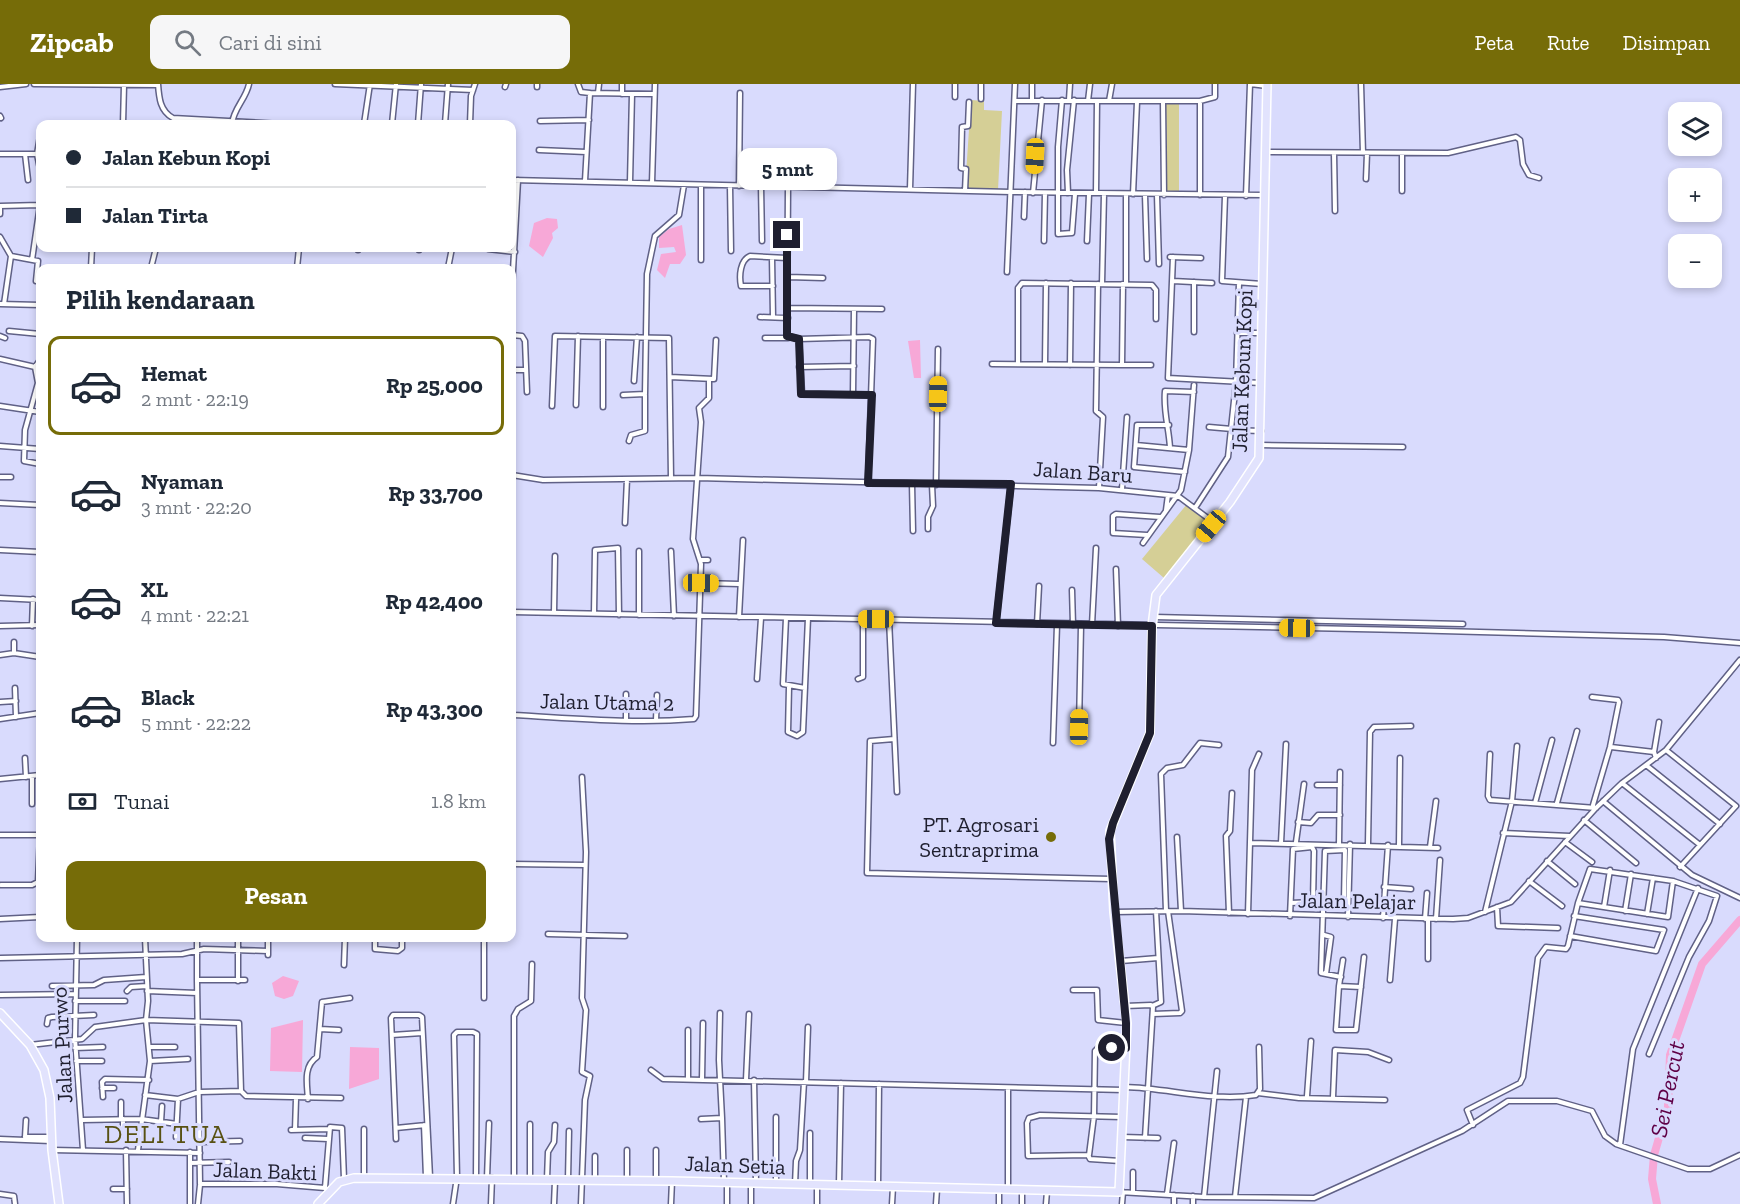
<!DOCTYPE html>
<html lang="id">
<head>
<meta charset="utf-8">
<style>
	:root { --surface:#fff; --page:#f6f6f7; --text:#1f2937; --muted:#747a83; --line:#e0e1e3; --accent:#766c08 }
	body { margin:0; font-family:"Zilla Slab",serif; background:var(--page); color:var(--text); height:100vh; display:flex; flex-direction:column; font-size:22px; white-space:nowrap }
	* { box-sizing:border-box; margin:0 }
	p { font-size:20px; color:var(--muted) }
	.icon { flex:none; width:33px; height:33px; fill:none; stroke:currentColor; stroke-width:2; stroke-linecap:round; stroke-linejoin:round }
	.map { position:relative; flex:1; overflow:hidden }
	.sheet { position:absolute; left:36px; top:180px; width:480px; height:678px; display:flex; flex-direction:column; background:var(--surface); border-radius:12px; box-shadow:0 3px 9px #0003 }
	.sheet>* { flex:none }
	.top-card { position:absolute; left:36px; top:36px; width:480px; height:132px; border-radius:12px; box-shadow:0 3px 9px #0003; display:grid; align-content:center; height:132px; padding:0 30px; background:var(--surface) }
	.controls { position:absolute; left:1668px; top:18px; display:grid; gap:12px }
	.controls a { display:grid; place-items:center; width:54px; height:54px; border-radius:12px; background:var(--surface); box-shadow:0 3px 9px #0003; font-size:30px }
	.end { position:absolute; width:27px; height:27px; margin:-14px; border:8px solid #1f1f2f; background:#fff; box-shadow:0 0 0 3px #fff }
	.from { border-radius:50% }
	.bubble { position:absolute; height:42px; border-radius:12px; background:var(--surface); box-shadow:0 3px 9px #0003; font-size:20px; font-weight:700; line-height:42px; text-align:center }
	.car { position:absolute; width:18px; height:36px; margin:-18px -9px; border-radius:8px; box-shadow:0 0 4px 2px #0007; background:linear-gradient(#f5c518 24%,#345 0 40%,#f5c518 0 76%,#345 0 86%,#f5c518 0) }
	.top-card b { display:flex; align-items:center; gap:21px; height:57px; font-size:22px }
	.top-card b+b { border-top:2px solid var(--line) }
	.top-card i { width:15px; height:15px; background:var(--text) }
	ul { padding:0; list-style:none }
	li { display:flex; align-items:center; gap:18px; height:99px; margin:0 12px 9px; padding:0 18px; border:3px solid transparent; border-radius:12px }
	li div { flex:1 }
	li b { display:block; font-size:22px }
	li em { font-style:normal; font-weight:700 }
	li.current { border-color:var(--accent) }
	li>.icon { width:54px; height:54px; stroke-width:1.5 }
	h2 { padding:0 30px; font-size:27px; line-height:72px }
	.pay { display:flex; align-items:center; gap:15px; height:66px; padding:0 30px; font-size:22px }
	.pay p { margin-inline-start:auto }
	.button { display:flex; gap:12px; margin-top:auto; padding:12px 30px }
	.button a { flex:1; height:69px; border-radius:12px; background:var(--accent); color:#fff; font-size:24px; font-weight:700; line-height:69px; text-align:center }
	header { display:flex; align-items:center; gap:36px; box-sizing:border-box; height:84px; padding:0 30px; background:var(--accent); color:#fff }
	header strong { font-size:28px }
	nav { display:flex; gap:33px; margin-inline-start:auto; font-size:21px }
	.search { width:420px; height:54px; background:var(--page); display:flex; align-items:center; gap:15px; box-sizing:border-box; padding:0 21px; border-radius:12px; color:var(--muted); font-size:22px }
	.map>svg:first-child { display:block }
	.green { fill:#d5cf96 }
	.water { fill:#f7a8d7 }
	.lines { fill:none; stroke-linecap:round; stroke-linejoin:round }
	.river { stroke:#f7a8d7; stroke-width:8 }
	.street-casing { stroke:#606186; stroke-width:7 }
	.primary-casing { stroke:#fff; stroke-width:10 }
	.street { stroke:#fff; stroke-width:4 }
	.primary { stroke:#e2e3fd; stroke-width:7 }
	.route { stroke:#1f1f2f; stroke-width:8 }
	.poi-dot { fill:#766c08; stroke:#d9dbfd; stroke-width:2 }
	.labels { text-anchor:middle; dominant-baseline:central; stroke-width:6; stroke-linejoin:round; paint-order:stroke }
	.street-label { font-size:22px; fill:#1f1f2f; stroke:#d9dbfd }
	.poi-label { font-size:22px; fill:#1f1f2f; stroke:#d9dbfd; text-anchor:end }
	.water-label { font-size:24px; font-style:italic; fill:#5f0046; stroke:#d9dbfd }
	.quarter-label { font-size:26px; letter-spacing:1.5px; fill:#585113; stroke:#d9dbfd }
</style>
</head>
<body>
<header>
<strong>Zipcab</strong>
<div class="search"><svg class="icon" aria-label="search" viewBox="0 0 24 24"><circle cx="10" cy="10" r="6"/><path d="M15 15l6 6"/></svg>Cari di sini</div>
<nav><a>Peta</a><a>Rute</a><a>Disimpan</a></nav>
</header>
<div class="map">
<svg width="1740" height="1120" viewBox="0 0 1740 1120">
	<rect width="100%" height="100%" fill="#d9dbfd"/>
	<path class="green" d="M 971,16 L 984,17 L 984,26 L 1002,27 L 998,106 L 965,105 Z
		M 1166,20 L 1179,20 L 1179,109 L 1167,109 Z
		M 1187,420 L 1210,438 L 1164,494 L 1142,475 Z"/>
	<path class="water" d="M 547,134 L 557,135 L 558,144 L 552,149 L 553,154 L 543,173 L 529,162 L 534,139 Z
		M 682,141 L 686,171 L 680,180 L 670,180 L 665,194 L 657,186 L 661,170 L 676,168 L 674,163 L 659,164 L 659,153 L 669,145 Z
		M 920,256 L 921,294 L 914,294 L 908,257 Z
		M 283,892 L 299,897 L 293,912 L 284,915 L 275,912 L 272,899 Z
		M 303,936 L 302,988 L 270,987 L 271,944 Z
		M 350,963 L 379,964 L 379,995 L 349,1005 Z"/>
	<g class="lines">
		<path class="river" d="M 1657,1120 L 1652,1095 L 1654,1071 L 1668,1023 L 1670,971 L 1702,880 L 1740,836"/>
		<defs>
			<path id="street" d="M 34,0 L 158,1
				M 158,0 C 159,14 160,27 173,34 L 281,40
				M 335,0 L 473,6
				M 578,0 L 581,8 L 590,9
				M 955,0 L 955,13
				M 981,0 L 981,15
				M 1032,0 L 1032,17
				M 1250,0 L 1267,2
				M 1361,0 L 1363,69
				M 0,3 L 26,0
				M 505,3 L 506,0
				M 537,3 L 537,0
				M 598,9 L 599,0
				M 622,10 L 622,0
				M 1062,16 L 1058,63 L 1058,150 L 1072,149 L 1075,110
				M 1069,16 L 1070,0
				M 1015,17 L 1200,17 L 1215,13 L 1215,0
				M 1088,17 L 1090,0
				M 1109,17 L 1112,0
				M 1163,17 L 1164,111
				M 1200,17 L 1200,111
				M 0,32 L 1,34
				M 540,37 L 589,36
				M 123,40 L 124,1
				M 232,40 C 233,25 246,15 249,0
				M 364,40 L 370,0
				M 392,40 L 396,0
				M 418,40 L 421,0
				M 445,40 L 448,0
				M 470,40 L 471,12 L 475,0
				M 40,52 L 37,70 L 40,85
				M 539,66 L 586,68
				M 1266,68 L 1448,69 L 1516,53 L 1520,56 L 1523,80 L 1529,91 L 1539,94
				M 1334,69 L 1335,127
				M 1402,69 L 1402,107
				M 0,70 L 37,70
				M 25,70 L 28,96
				M 1366,95 L 1367,69
				M 512,96 L 1011,108 L 1264,111
				M 585,97 L 590,9 L 654,10
				M 630,98 L 632,10
				M 652,99 L 655,0
				M 701,101 L 701,176
				M 730,102 L 731,167
				M 739,102 L 740,9
				M 761,102 L 762,157
				M 788,103 L 787,252 L 799,255 L 802,310 L 872,311
				M 910,105 L 913,0
				M 965,107 L 966,85 L 961,84 L 962,43 L 968,42 L 969,18
				M 1033,109 L 1042,16
				M 1068,109 L 1067,86 L 1074,16
				M 1096,109 L 1097,17
				M 1126,110 L 1126,200
				M 1133,110 L 1137,18
				M 1145,111 L 1147,175
				M 1157,111 L 1159,180
				M 1225,112 L 1222,197 L 1262,200
				M 1246,112 L 1250,0
				M 0,130 L 0,122 L 40,121
				M 1024,133 L 1025,108
				M 0,153 L 11,172
				M 1044,157 L 1045,109
				M 1087,157 L 1089,110
				M 488,165 L 515,168
				M 358,166 L 358,164
				M 419,166 L 419,164
				M 11,172 L 38,177 L 36,197 L 40,197
				M 1170,173 L 1201,174
				M 1173,173 L 1168,294 L 1261,299
				M 772,174 L 773,233
				M 32,176 L 40,121
				M 91,184 L 92,164
				M 151,184 L 156,164
				M 297,184 L 299,164
				M 448,184 L 452,164
				M 1007,188 L 1015,0
				M 788,193 L 823,194
				M 1173,197 L 1212,199
				M 1098,200 L 1096,327 L 1103,333 L 1099,404
				M 1102,200 L 1104,110
				M 773,202 L 741,202 C 739,192 740,176 750,172 L 787,174
				M 512,205 L 518,96
				M 0,220 L 40,221
				M 4,220 L 11,172
				M 787,224 L 882,225
				M 760,233 L 788,234
				M 9,247 L 40,250
				M 1194,248 L 1194,198
				M 1237,249 L 1261,249
				M 512,251 L 522,252 L 525,257 L 527,308
				M 0,252 L 5,254
				M 765,254 L 788,254
				M 799,255 L 869,253 L 873,255 L 868,399
				M 0,275 L 35,283
				M 992,280 L 1122,281 L 1123,200
				M 1018,280 L 1018,204 L 1022,199 L 1152,201 L 1156,206 L 1156,235
				M 1045,280 L 1046,199
				M 1070,281 L 1071,199
				M 1122,281 L 1151,281
				M 35,283 L 38,299 L 25,346 L 24,377 L 40,380
				M 35,283 L 40,276
				M 799,283 L 854,282
				M 512,286 L 526,286
				M 670,293 L 714,295 L 716,256
				M 634,297 L 637,253
				M 853,310 L 854,225
				M 623,311 L 645,310 L 647,190 L 655,152 L 679,131 L 684,101
				M 576,321 L 578,252
				M 0,322 L 40,328
				M 552,322 L 555,252 L 669,254 L 671,394
				M 603,323 L 603,253
				M 1169,341 L 1137,341 L 1134,383 L 1185,388
				M 1209,343 L 1232,345
				M 1232,346 L 1261,347
				M 629,357 L 631,351 L 645,347 L 645,311
				M 1136,361 L 1189,366
				M 1260,361 L 1403,363
				M 0,362 L 40,365
				M 1170,364 C 1169,344 1163,327 1165,307 L 1194,308
				M 512,391 L 543,396 L 698,394 L 1099,404 L 1178,412 L 1213,438
				M 0,393 L 11,393
				M 912,400 L 913,447
				M 936,401 L 938,265
				M 1122,405 L 1127,333
				M 0,419 L 40,421
				M 1195,424 L 1228,373 L 1236,298 L 1239,199
				M 1166,426 L 1168,411
				M 625,439 L 627,395
				M 928,445 L 928,433 L 933,422 L 932,401
				M 1147,451 L 1113,449 L 1113,432 L 1116,430 L 1160,433
				M 1143,459 L 1181,406 L 1189,366 L 1194,301
				M 0,466 L 40,468
				M 671,467 L 674,532
				M 701,476 L 708,476
				M 1116,485 L 1118,542
				M 701,499 L 739,500
				M 1072,506 L 1073,541
				M 0,514 L 40,516
				M 512,528 L 1405,546 L 1664,553 L 1740,559
				M 554,528 L 555,472
				M 594,529 L 595,466 L 618,464 L 619,531
				M 639,531 L 639,467
				M 739,533 L 743,456
				M 1154,533 L 1463,540
				M 786,534 L 783,600 L 805,604
				M 889,535 L 897,708
				M 996,539 L 1011,401
				M 1037,540 L 1039,502
				M 1092,541 L 1096,464
				M 0,542 L 40,541
				M 32,542 L 33,515
				M 14,569 L 14,558
				M 0,571 L 14,569 L 40,573
				M 757,595 L 761,534
				M 858,595 L 863,593 L 863,535
				M 789,603 L 788,648 L 797,652 L 803,648 L 808,534
				M 15,604 L 16,633
				M 1592,613 L 1618,616 L 1619,618 L 1610,663 L 1593,721
				M 0,618 L 16,617
				M 512,631 C 572,634 633,640 694,635 L 696,632 L 701,480 L 693,455 L 701,338 L 699,324 L 709,314 L 709,295
				M 0,635 L 40,629
				M 626,636 L 626,610
				M 656,636 L 657,611
				M 1079,643 L 1081,542
				M 894,655 L 870,657 L 867,789 L 1111,795
				M 1053,659 L 1057,541
				M 1611,663 L 1654,668 L 1656,674
				M 1666,666 L 1736,722 L 1680,783
				M 1654,668 L 1659,638
				M 1490,670 L 1488,712 L 1490,716 L 1596,724
				M 25,674 L 26,693
				M 1646,681 L 1720,740
				M 0,695 L 40,691
				M 1622,699 L 1700,761
				M 1317,701 L 1340,701
				M 1603,717 L 1692,791 L 1740,814
				M 1535,719 L 1552,656
				M 1557,719 L 1577,647
				M 32,720 L 32,692
				M 1584,736 L 1636,779
				M 1298,738 L 1311,739 L 1318,731 L 1340,731
				M 1503,749 L 1570,752
				M 0,751 L 40,751
				M 1177,753 L 1181,827
				M 1296,758 L 1304,700
				M 1565,758 L 1592,778
				M 1250,759 L 1438,764
				M 1281,759 L 1286,660
				M 1339,760 L 1340,688
				M 1368,760 L 1370,648 L 1374,643 L 1411,642
				M 1399,761 L 1400,674
				M 1430,763 L 1436,717
				M 1547,777 L 1575,800
				M 512,780 L 585,781
				M 1529,797 L 1562,822
				M 1,801 L 32,801 L 38,798 L 40,751
				M 1384,803 L 1411,805
				M 1324,816 L 1344,816 L 1345,766 L 1325,767 L 1321,889 L 1341,893
				M 1497,823 L 1498,842 L 1558,844
				M 1604,823 L 1610,786
				M 1166,827 L 1161,690 L 1167,684 L 1183,681 L 1200,659 L 1219,661
				M 1625,827 L 1631,790
				M 1114,828 L 1181,827 L 1453,835 L 1468,834 L 1511,818 L 1596,724 L 1622,699 L 1666,666 L 1740,576
				M 1485,828 L 1512,717 L 1517,662
				M 1229,829 L 1226,752 L 1230,747 L 1232,709
				M 1248,830 L 1252,686 L 1259,670
				M 1647,830 L 1653,794
				M 1290,832 L 1293,765 L 1312,763 L 1314,767 L 1313,818 L 1291,819
				M 1348,833 L 1350,760
				M 1383,834 L 1388,761
				M 0,835 L 40,833
				M 1425,835 L 1427,809
				M 1436,835 L 1440,776
				M 548,850 L 625,852
				M 1324,851 L 1331,853 L 1326,890
				M 1570,852 L 1656,867 L 1664,846 L 1574,832
				M 77,854 L 75,955 L 83,1066
				M 197,854 L 197,896
				M 238,854 L 238,897
				M 268,854 L 268,871
				M 375,854 L 375,865 L 398,867 L 402,864 L 402,854
				M 0,874 L 182,870 L 204,865 L 268,867
				M 1428,875 L 1428,835
				M 1343,876 L 1339,902 L 1361,903
				M 1121,877 L 1158,874
				M 344,881 L 345,854
				M 245,896 L 197,896 L 200,1100 L 277,1100 L 325,1104 L 328,1107
				M 1390,896 L 1395,835
				M 52,902 L 94,901 L 104,896 L 146,893
				M 1339,902 L 1336,946 L 1356,946 L 1364,873
				M 1073,906 L 1097,906 L 1098,936 L 1126,939
				M 127,907 L 131,903 L 147,902
				M 147,907 L 197,909
				M 0,911 L 75,910
				M 484,914 L 484,854
				M 75,917 L 125,917
				M 1125,922 L 1151,921 L 1153,923 L 1145,1054
				M 1152,922 L 1161,918 L 1156,827
				M 720,929 L 719,976 L 722,1034
				M 1153,930 L 1180,929 L 1182,927 L 1168,827
				M 47,940 L 48,934 L 52,933 L 94,931
				M 320,945 L 339,946
				M 392,951 L 422,949
				M 30,961 L 82,955 L 95,943 L 146,936 L 239,939 L 241,1007
				M 149,963 L 175,963
				M 75,964 L 103,963
				M 1649,970 L 1689,873 L 1709,837 L 1717,812 L 1673,797
				M 76,977 L 102,977
				M 150,977 L 188,975
				M 651,986 L 663,995 L 1124,1006
				M 688,995 L 688,946
				M 702,995 L 703,939
				M 746,996 L 749,930
				M 754,996 L 756,1099
				M 806,998 L 808,943
				M 1125,1003 C 1168,1004 1213,1018 1256,1011 L 1260,1005 L 1259,963
				M 102,1004 L 114,1004
				M 200,1008 L 241,1007 L 246,1012 L 341,1014
				M 1258,1009 L 1299,1014 L 1385,1016
				M 145,1011 L 178,1015
				M 1307,1012 L 1311,957
				M 103,1013 L 102,998 L 105,995 L 149,996
				M 1333,1013 L 1335,966 L 1368,968 L 1389,976
				M 308,1015 C 307,1000 303,982 317,973 L 322,918 L 350,914
				M 776,1033 L 776,1099
				M 121,1035 L 121,1018
				M 701,1035 L 722,1034 L 724,1098
				M 26,1036 L 25,1053 L 51,1053
				M 82,1036 L 141,1035 L 177,1040
				M 161,1038 L 162,1022
				M 530,1040 L 530,1095
				M 424,1041 L 426,1093
				M 1473,1041 L 1467,1026 L 1520,999 L 1523,993 L 1538,874 L 1546,863 L 1566,865 L 1568,862 L 1578,819 L 1590,785 L 1673,797 L 1668,833 L 1578,819
				M 396,1044 L 426,1041
				M 364,1045 L 364,1093
				M 291,1046 L 329,1045
				M 295,1046 L 296,1015
				M 123,1050 L 123,1035
				M 176,1053 L 178,1015 L 196,1009
				M 1122,1053 L 1158,1054
				M 305,1054 L 328,1055
				M 0,1055 L 51,1057
				M 396,1055 L 391,934 L 393,931 L 419,931 L 422,933 L 430,1093
				M 200,1058 L 240,1057
				M 1620,1061 L 1633,965 L 1698,804
				M 52,1066 L 200,1069
				M 126,1066 L 127,1120
				M 138,1066 L 150,977 L 146,936 L 148,917 L 145,854
				M 190,1068 L 190,1120
				M 1089,1071 L 1094,1032 L 1095,967 L 1098,964 L 1125,964
				M 595,1072 L 595,1095
				M 1120,1077 L 1090,1075 L 1088,1071 L 1028,1072 L 1027,1039 L 1029,1034 L 1040,1031 L 1122,1033
				M 190,1079 L 229,1078
				M 487,1094 L 489,1039
				M 514,1094 L 514,932 L 518,925 L 531,917 L 532,880
				M 547,1095 L 548,1068 L 554,1058 L 555,1041
				M 568,1096 L 569,1047
				M 627,1096 L 627,1066
				M 656,1096 L 656,1066
				M 727,1099 L 727,1120
				M 751,1100 L 751,1120
				M 810,1100 L 810,1049
				M 839,1100 L 841,999
				M 795,1101 L 796,1077 L 800,1066 L 804,998
				M 878,1101 L 879,1000
				M 325,1104 L 330,1043 L 342,1044 L 344,1095
				M 113,1105 L 127,1105
				M 1008,1105 L 1008,1004
				M 1119,1108 L 1204,1113 L 1314,1114 L 1462,1047 L 1508,1017 L 1557,1017 L 1592,1027 L 1605,1052 L 1616,1060 L 1688,1085 L 1710,1085 L 1740,1071
				M 1133,1108 L 1133,1088
				M 0,1110 L 14,1112 L 15,1120
				M 1167,1110 L 1174,1059
				M 1204,1113 L 1217,987
				M 1235,1113 L 1246,1013
				M 198,1120 L 200,1101
				M 453,1120 L 457,1093 L 454,951 L 457,948 L 473,948 L 477,950 L 476,1093
				M 491,1120 L 492,1094
				M 554,1120 L 555,1097
				M 581,1120 L 585,1016 L 590,992 L 582,988 L 586,926 L 582,914 L 586,768 L 582,693
				M 671,1120 L 672,1097
				M 817,1120 L 817,1101
				M 892,1120 L 893,1103
				M 936,1120 L 937,1105
				M 999,1120 L 999,1106
				M 1022,1120 L 1022,1106
				M 1046,1120 L 1047,1107
				M 1122,1120 L 1123,1108
				M 1174,1120 L 1174,1111
				M 1193,1120 L 1193,1112"/>
			<path id="primary" d="M 0,929 L 30,961 L 44,986 L 50,1014 L 52,1066 L 59,1120
				M 318,1120 L 339,1098 L 354,1094 L 672,1097 L 1119,1108 L 1127,939 L 1114,828 L 1110,747 L 1150,649 L 1152,542 L 1156,511 L 1230,418 L 1259,374 L 1267,0"/>
		</defs>
		<use href="#street" class="street-casing"/>
		<use href="#primary" class="primary-casing"/>
		<use href="#street" class="street"/>
		<use href="#primary" class="primary"/>
	</g>
	<g class="lines">
		<path class="route" d="M 787,151 L 787,252 L 799,255 L 801,310 L 872,311 L 868,399 L 1011,400 L 996,539 L 1152,542 L 1150,649 L 1113,739 L 1109,755 L 1126,939 L 1126,964 L 1112,964"/>
	</g>
	<circle class="poi-dot" cx="1051" cy="753" r="6"/>
	<g class="labels">
		<g class="street-label">
			<text transform="translate(1242 287) rotate(-88)">Jalan Kebun Kopi</text>
			<text transform="translate(1083 388) rotate(4)">Jalan Baru</text>
			<text transform="translate(607 618) rotate(1)">Jalan Utama 2</text>
			<text transform="translate(1357 817) rotate(1)">Jalan Pelajar</text>
			<text transform="translate(62 961) rotate(-93)">Jalan Purwo</text>
			<text transform="translate(735 1081) rotate(2)">Jalan Setia</text>
			<text transform="translate(265 1087) rotate(2)">Jalan Bakti</text>
		</g>
		<g class="poi-label">
			<text x="1039" y="740">PT. Agrosari<tspan x="1039" dy="25">Sentraprima</tspan></text>
		</g>
		<g class="water-label">
			<text transform="translate(1667 1005) rotate(-79)">Sei Percut</text>
		</g>
		<g class="quarter-label">
			<text x="166" y="1050">DELI TUA</text>
		</g>
	</g>
</svg>
<div class="controls">
<a><svg class="icon" aria-label="layers" viewBox="0 0 24 24"><path d="M12 4l9 5-9 5-9-5zM3 14l9 5 9-5"/></svg></a>
<a>+</a>
<a>−</a>
</div>
<i class="end from" style="left:1112px;top:964px"></i>
<i class="end" style="left:787px;top:151px"></i>
<div class="bubble" style="left:738px;top:64px;width:99px">5 mnt</div>
<i class="car" style="left:1035px;top:72px;rotate:183deg"></i>
<i class="car" style="left:938px;top:310px;rotate:1deg"></i>
<i class="car" style="left:1211px;top:442px;rotate:220deg"></i>
<i class="car" style="left:701px;top:499px;rotate:91deg"></i>
<i class="car" style="left:876px;top:535px;rotate:270deg"></i>
<i class="car" style="left:1297px;top:544px;rotate:271deg"></i>
<i class="car" style="left:1079px;top:643px;rotate:1deg"></i>
<div class="top-card">
<b><i class="from"></i>Jalan Kebun Kopi</b>
<b><i></i>Jalan Tirta</b>
</div>
<section class="sheet">
<h2>Pilih kendaraan</h2>
<ul>
<li class="current"><svg class="icon" aria-label="car" viewBox="0 0 24 24"><path d="M5 17H2v-5l4-1 3-4h7l3 4 3 1v5h-3M9 17h6M6 11h13"/><circle cx="7" cy="17" r="2"/><circle cx="17" cy="17" r="2"/></svg><div><b>Hemat</b><p>2 mnt · 22:19</p></div><em>Rp 25,000</em></li>
<li><svg class="icon" aria-label="car" viewBox="0 0 24 24"><path d="M5 17H2v-5l4-1 3-4h7l3 4 3 1v5h-3M9 17h6M6 11h13"/><circle cx="7" cy="17" r="2"/><circle cx="17" cy="17" r="2"/></svg><div><b>Nyaman</b><p>3 mnt · 22:20</p></div><em>Rp 33,700</em></li>
<li><svg class="icon" aria-label="car" viewBox="0 0 24 24"><path d="M5 17H2v-5l4-1 3-4h7l3 4 3 1v5h-3M9 17h6M6 11h13"/><circle cx="7" cy="17" r="2"/><circle cx="17" cy="17" r="2"/></svg><div><b>XL</b><p>4 mnt · 22:21</p></div><em>Rp 42,400</em></li>
<li><svg class="icon" aria-label="car" viewBox="0 0 24 24"><path d="M5 17H2v-5l4-1 3-4h7l3 4 3 1v5h-3M9 17h6M6 11h13"/><circle cx="7" cy="17" r="2"/><circle cx="17" cy="17" r="2"/></svg><div><b>Black</b><p>5 mnt · 22:22</p></div><em>Rp 43,300</em></li>
</ul>
<div class="pay"><svg class="icon" aria-label="cash" viewBox="0 0 24 24"><path d="M3 7h18v10H3z"/><circle cx="12" cy="12" r="2"/></svg>Tunai<p>1.8 km</p></div>
<div class="button"><a>Pesan</a></div>
</section>
</div>
</body>
</html>
